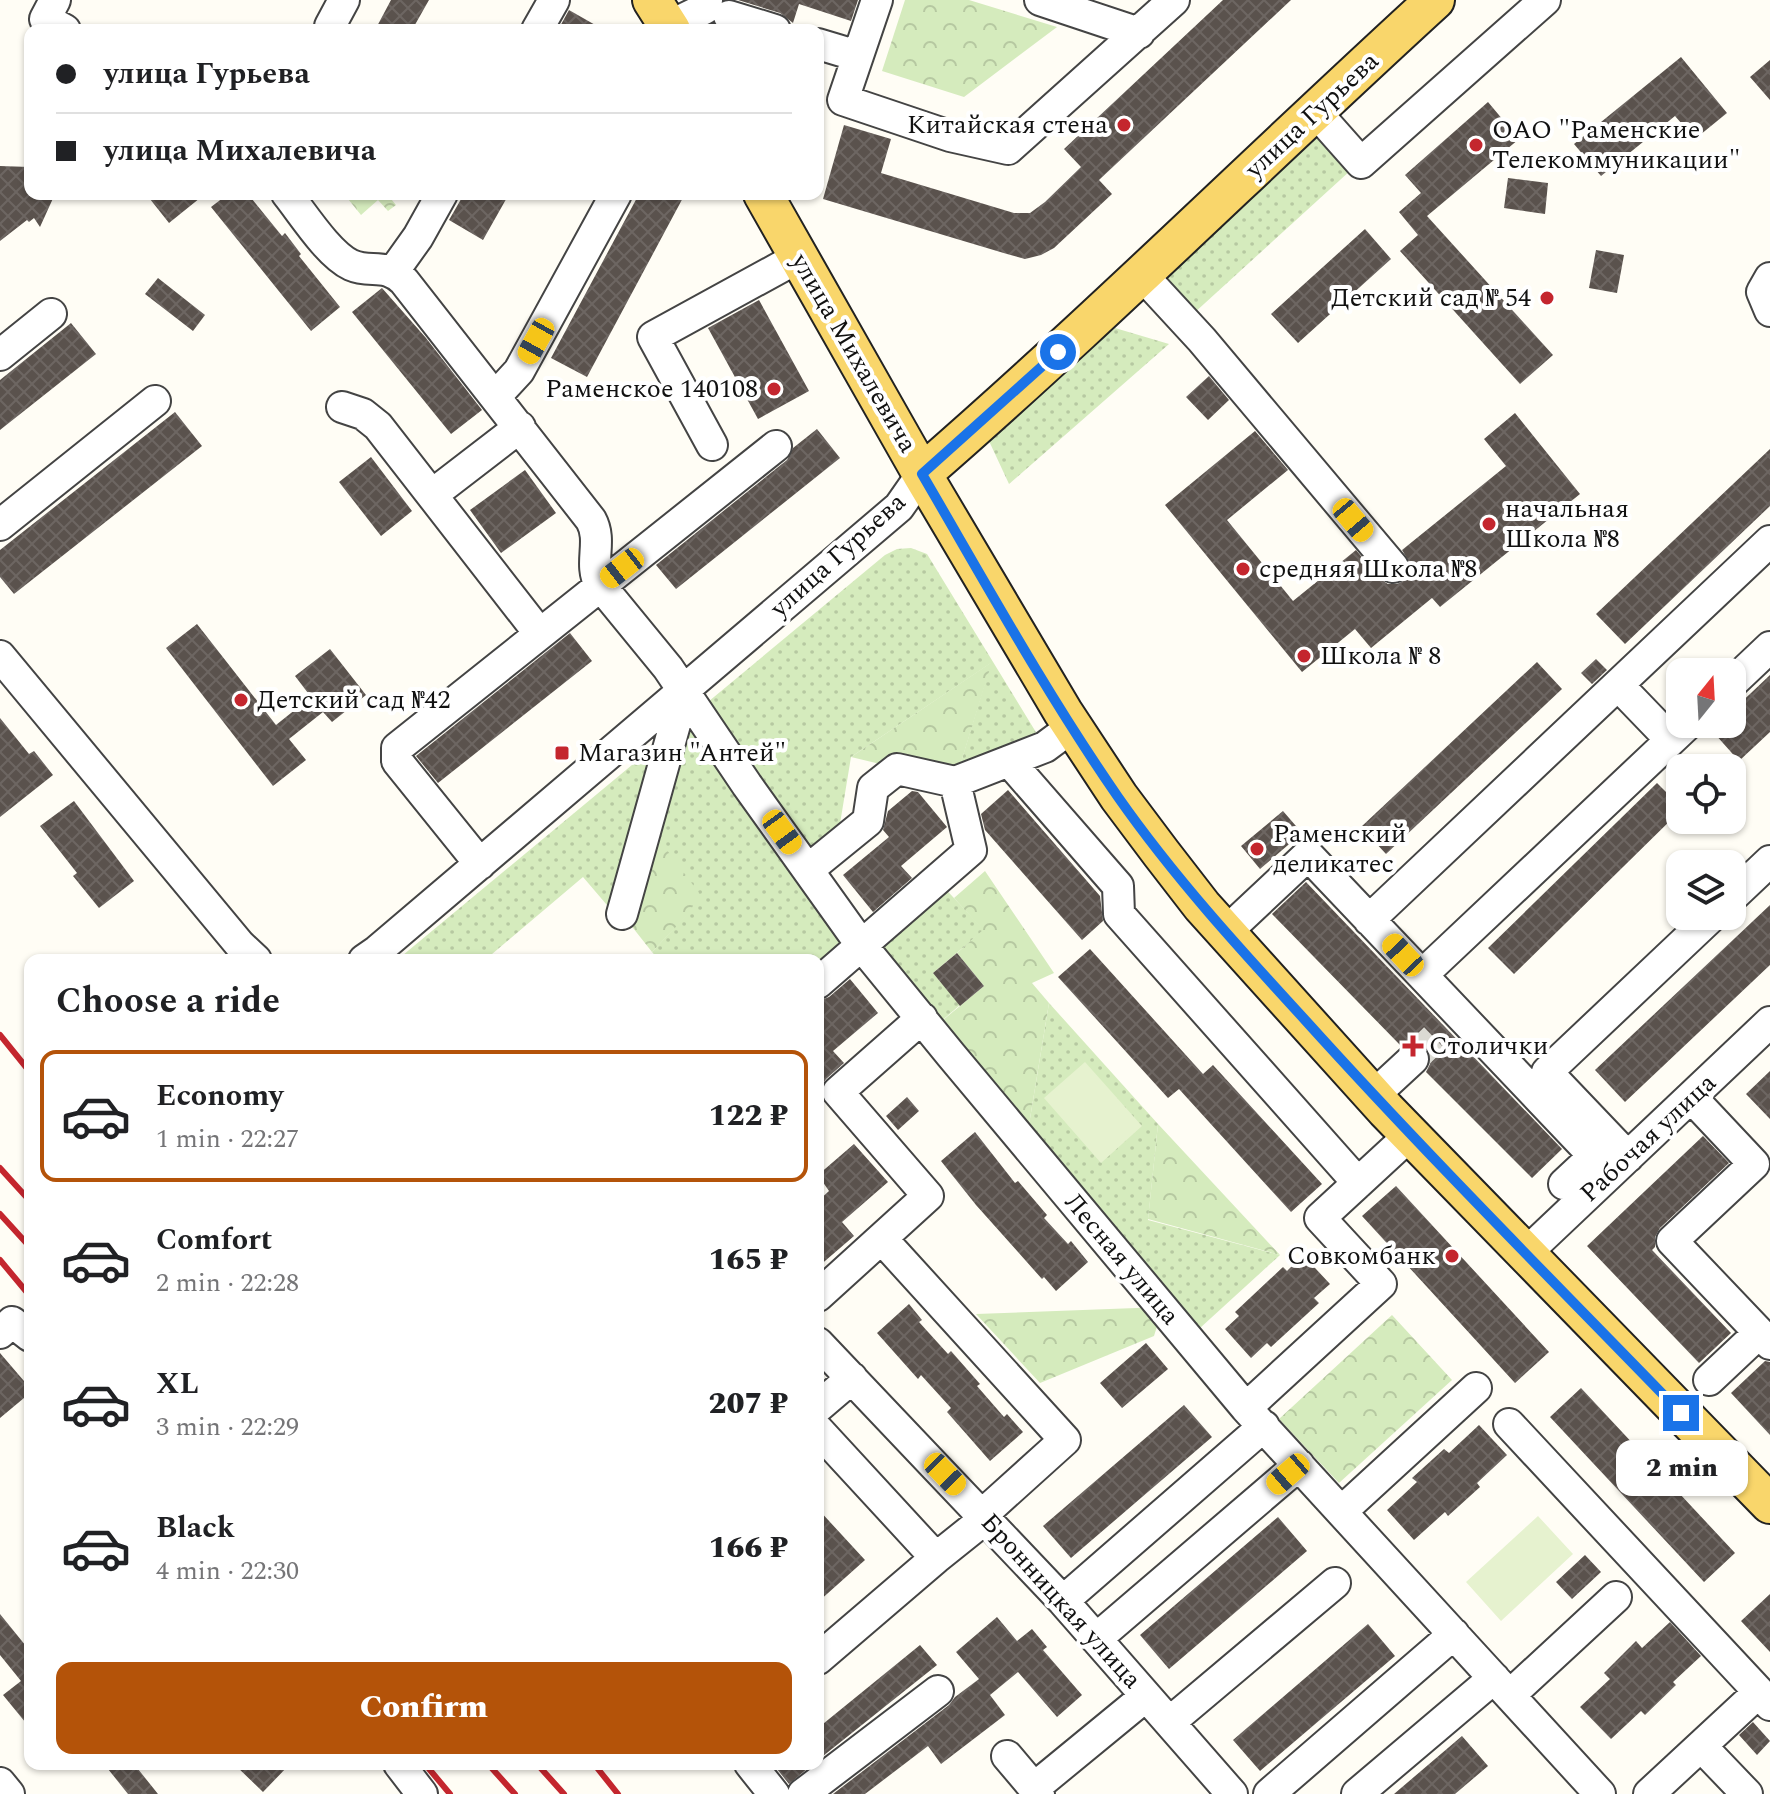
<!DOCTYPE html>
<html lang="en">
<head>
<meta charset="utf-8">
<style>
	:root { --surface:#fff; --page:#f2f2f2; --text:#202124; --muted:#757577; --line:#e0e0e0; --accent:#b45309 }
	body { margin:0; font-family:Spectral,serif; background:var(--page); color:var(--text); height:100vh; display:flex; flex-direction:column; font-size:30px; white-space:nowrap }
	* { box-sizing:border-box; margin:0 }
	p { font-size:26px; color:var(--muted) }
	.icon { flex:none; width:44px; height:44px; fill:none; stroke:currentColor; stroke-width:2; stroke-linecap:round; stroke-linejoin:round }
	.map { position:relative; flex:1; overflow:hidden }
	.sheet { position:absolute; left:24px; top:954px; width:800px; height:816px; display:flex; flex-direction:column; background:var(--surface); border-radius:16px; box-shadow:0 2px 6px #0004 }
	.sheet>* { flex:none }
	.hud { position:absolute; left:24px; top:24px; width:800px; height:176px; border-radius:16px; box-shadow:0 2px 6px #0004; display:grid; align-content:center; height:176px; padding:0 32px; background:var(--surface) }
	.needle { width:52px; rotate:18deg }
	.fabs { position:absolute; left:1666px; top:658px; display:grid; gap:16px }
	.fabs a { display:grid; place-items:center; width:80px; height:80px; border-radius:16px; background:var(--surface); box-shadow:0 2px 6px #0004; font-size:40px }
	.end { position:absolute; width:36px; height:36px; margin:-18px; border:10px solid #1a73e8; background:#fff; box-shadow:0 0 0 4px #fff }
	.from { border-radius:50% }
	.bubble { position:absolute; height:56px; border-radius:16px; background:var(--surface); box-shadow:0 2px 6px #0004; font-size:26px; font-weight:800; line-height:56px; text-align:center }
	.car { position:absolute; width:24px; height:48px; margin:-24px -12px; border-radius:10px; box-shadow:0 0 6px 2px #0007; background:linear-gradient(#f5c518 24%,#345 0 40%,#f5c518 0 76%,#345 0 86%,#f5c518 0) }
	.hud b { display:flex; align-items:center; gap:28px; height:76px; font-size:30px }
	.hud b+b { border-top:2px solid var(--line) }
	.hud i { width:20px; height:20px; background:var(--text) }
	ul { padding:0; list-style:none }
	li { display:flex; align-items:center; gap:24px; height:132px; margin:0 16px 12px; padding:0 16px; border:4px solid transparent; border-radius:16px }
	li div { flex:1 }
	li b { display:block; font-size:30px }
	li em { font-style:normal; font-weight:800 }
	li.active { border-color:var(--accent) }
	li>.icon { width:72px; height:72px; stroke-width:1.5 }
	h2 { padding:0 32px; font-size:36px; line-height:96px }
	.button { display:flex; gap:16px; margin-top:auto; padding:16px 32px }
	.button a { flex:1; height:92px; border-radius:16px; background:var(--accent); color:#fff; font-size:32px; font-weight:800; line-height:92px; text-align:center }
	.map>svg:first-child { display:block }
	.grass { fill:url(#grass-dots) }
	.park { fill:url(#park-crowns) }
	.pitch { fill:#e6f2cf }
	.building { fill:url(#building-cross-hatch) }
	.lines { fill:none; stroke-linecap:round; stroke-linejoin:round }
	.minor-tunnel { stroke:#dbdad3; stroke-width:30; stroke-dasharray:30 15; stroke-linecap:butt }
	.minor-casing { stroke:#444; stroke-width:34 }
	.major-casing { stroke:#222; stroke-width:42 }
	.minor { stroke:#fff; stroke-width:30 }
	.major { stroke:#f9d66b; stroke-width:38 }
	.rail { stroke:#c4262e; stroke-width:6 }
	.route { stroke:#1a73e8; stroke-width:10 }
	.poi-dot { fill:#c4262e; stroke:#fff; stroke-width:3 }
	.labels { text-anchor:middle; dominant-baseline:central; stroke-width:8; stroke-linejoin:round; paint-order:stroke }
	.street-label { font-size:26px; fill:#111; stroke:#fff }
	.poi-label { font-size:26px; fill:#111; stroke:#fff; text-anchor:start }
</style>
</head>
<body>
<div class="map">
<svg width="1770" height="1794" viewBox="0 0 1770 1794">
	<defs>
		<pattern id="grass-dots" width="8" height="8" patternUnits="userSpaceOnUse" patternTransform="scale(2)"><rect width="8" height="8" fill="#d5ebbd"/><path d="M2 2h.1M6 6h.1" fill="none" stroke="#b6c8a1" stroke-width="1.8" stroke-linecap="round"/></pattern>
		<pattern id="park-crowns" width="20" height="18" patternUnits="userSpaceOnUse" patternTransform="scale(2)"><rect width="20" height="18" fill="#d5ebbd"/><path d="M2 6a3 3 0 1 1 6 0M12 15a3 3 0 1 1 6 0" fill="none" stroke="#b6c8a1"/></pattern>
		<pattern id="building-cross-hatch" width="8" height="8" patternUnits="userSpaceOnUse" patternTransform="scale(2)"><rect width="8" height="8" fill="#5a524d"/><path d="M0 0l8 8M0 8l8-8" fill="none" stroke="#6d6662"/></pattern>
	</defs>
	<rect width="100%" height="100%" fill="#fffdf5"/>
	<path class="grass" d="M 1319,135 L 1351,170 L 1193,314 L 1161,279 Z
		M 1115,328 L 1169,344 L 1009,484 L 989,441 Z
		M 911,548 L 927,554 L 1045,747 L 955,782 L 991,663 L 851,757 L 836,848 L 809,870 L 861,946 L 937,880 L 984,930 L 933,973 L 960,1005 L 931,1030 L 862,946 L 818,983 L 818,960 L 659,960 L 652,952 L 689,912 L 618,918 L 583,877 L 485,960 L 397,960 L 885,555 L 897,549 Z
		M 1049,1003 L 1158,1124 L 1148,1220 L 1280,1255 L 1188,1339 L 1026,1143 Z"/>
	<path class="park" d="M 905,0 L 969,0 L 1057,27 L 964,97 L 882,71 Z
		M 344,194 L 387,194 L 396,205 L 388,211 L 378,200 L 361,215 Z
		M 992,662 L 955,782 L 851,757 Z
		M 649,826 L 699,893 L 690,912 L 652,952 L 622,914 Z
		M 985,871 L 1054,973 L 1032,983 L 1049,1003 L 1026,1143 L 931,1030 L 984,986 L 957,953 L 983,930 L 954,898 Z
		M 1158,1124 L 1280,1255 L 1148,1219 Z
		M 1163,1307 L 1154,1336 L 1040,1383 L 976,1314 Z
		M 1392,1315 L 1452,1380 L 1339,1483 L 1279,1419 Z"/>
	<path class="pitch" d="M 1085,1062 L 1142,1126 L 1101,1163 L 1044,1098 Z
		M 1538,1516 L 1573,1554 L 1501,1621 L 1466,1582 Z"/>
	<path class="building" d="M 391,0 L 429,0 L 412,30 L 375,30 Z
		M 738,0 L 858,0 L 851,21 L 799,4 L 793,23 L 780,13 Z
		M 1223,0 L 1291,0 L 1099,180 L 1112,194 L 1054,248 L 1041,255 L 1025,259 L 1007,254 L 823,199 L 844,125 L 891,139 L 881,173 L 1014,213 L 1030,213 L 1045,202 L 1081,167 L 1064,149 Z
		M 569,10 L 604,30 L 558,30 Z
		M 1681,57 L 1727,113 L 1695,139 L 1675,116 L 1601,176 L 1574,144 Z
		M 1770,60 L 1770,100 L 1750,77 Z
		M 1488,102 L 1519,139 L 1427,216 L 1553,355 L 1520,384 L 1400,251 L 1418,235 L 1399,212 L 1421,193 L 1405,175 Z
		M 0,166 L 30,167 L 30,194 L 55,194 L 40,227 L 34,218 L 29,222 L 27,220 L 0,241 Z
		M 1508,178 L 1548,183 L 1545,214 L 1504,208 Z
		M 146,194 L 205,194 L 169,223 Z
		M 228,194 L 248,194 L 282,236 L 285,233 L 301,254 L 299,256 L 340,307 L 311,331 L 211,207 Z
		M 464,194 L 509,194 L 483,240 L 449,220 Z
		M 639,194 L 685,194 L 587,377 L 551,358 Z
		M 1365,229 L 1391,259 L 1298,343 L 1271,314 Z
		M 1596,250 L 1624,255 L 1617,293 L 1589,288 Z
		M 158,278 L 205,315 L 193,331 L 145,294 Z
		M 382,288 L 426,338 L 482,410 L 451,434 L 352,312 Z
		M 759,300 L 809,391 L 758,419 L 708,328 Z
		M 71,323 L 96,354 L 0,430 L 0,380 Z
		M 1209,376 L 1229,400 L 1208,420 L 1186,397 Z
		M 175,412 L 202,446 L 14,594 L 0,577 L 0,550 Z
		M 1515,413 L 1580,494 L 1440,607 L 1432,598 L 1371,648 L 1355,629 L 1302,672 L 1165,505 L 1255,431 L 1288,470 L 1227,520 L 1293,601 L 1356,550 L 1380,579 L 1388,584 L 1397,584 L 1405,580 L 1410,572 L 1410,563 L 1402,550 L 1506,466 L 1484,439 Z
		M 817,429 L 840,458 L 676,589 L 656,565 L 787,460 L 793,448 Z
		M 1770,449 L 1770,506 L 1625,644 L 1596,614 Z
		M 371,457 L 412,511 L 381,536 L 339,482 Z
		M 525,470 L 556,513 L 501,553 L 470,510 Z
		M 197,624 L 276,725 L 311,697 L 295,676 L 330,649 L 366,695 L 332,722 L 323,712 L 289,739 L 306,760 L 273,786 L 166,648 Z
		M 570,633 L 592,661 L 438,783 L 416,756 Z
		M 1596,659 L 1607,670 L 1592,684 L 1581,673 Z
		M 1537,662 L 1562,689 L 1386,854 L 1361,827 Z
		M 1770,675 L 1770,732 L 1739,761 L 1706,724 L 1732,724 L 1732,711 Z
		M 0,718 L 29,754 L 34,751 L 53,775 L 0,817 Z
		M 1657,783 L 1680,806 L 1680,811 L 1514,974 L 1488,948 Z
		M 1008,790 L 1100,896 L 1103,921 L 1082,940 L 985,830 L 981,814 Z
		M 912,791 L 918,792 L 947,827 L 901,866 L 912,878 L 873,912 L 843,875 L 889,837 L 883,830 L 888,811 Z
		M 74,801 L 134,881 L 99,908 L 73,876 L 77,873 L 40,826 Z
		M 1283,811 L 1302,833 L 1260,869 L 1241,846 Z
		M 1306,882 L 1562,1149 L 1532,1178 L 1426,1072 L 1430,1064 L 1431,1056 L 1426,1046 L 1418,1042 L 1410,1041 L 1401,1046 L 1272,914 Z
		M 1770,905 L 1770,965 L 1625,1102 L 1595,1070 Z
		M 1090,949 L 1203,1074 L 1213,1065 L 1322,1184 L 1291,1212 L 1179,1089 L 1168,1098 L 1058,977 Z
		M 957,953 L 984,986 L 960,1006 L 933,973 Z
		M 850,979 L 878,1013 L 833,1051 L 844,1063 L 826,1079 L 818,1093 L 818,1001 L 829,997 Z
		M 1770,1071 L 1770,1119 L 1746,1094 Z
		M 907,1097 L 919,1111 L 898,1130 L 886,1116 Z
		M 975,1132 L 1015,1183 L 1018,1181 L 1047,1215 L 1044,1218 L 1068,1244 L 1071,1241 L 1088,1262 L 1056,1291 L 1044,1277 L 1042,1279 L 976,1205 L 941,1161 Z
		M 1703,1136 L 1729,1163 L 1660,1228 L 1655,1237 L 1655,1247 L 1652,1250 L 1731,1333 L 1699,1363 L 1587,1246 Z
		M 854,1144 L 888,1182 L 842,1222 L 854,1236 L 818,1267 L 818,1201 L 829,1191 L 818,1175 Z
		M 1396,1186 L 1549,1352 L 1515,1383 L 1362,1216 Z
		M 1303,1255 L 1330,1284 L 1314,1298 L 1319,1303 L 1271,1347 L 1267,1343 L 1251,1358 L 1225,1329 L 1239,1316 L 1235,1312 L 1283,1267 L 1287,1271 Z
		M 909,1304 L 922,1320 L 919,1322 L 948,1354 L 951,1351 L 980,1384 L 977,1386 L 1004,1417 L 1007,1414 L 1023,1432 L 990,1461 L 947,1412 L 951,1408 L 921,1375 L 918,1379 L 877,1333 Z
		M 1146,1343 L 1168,1369 L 1122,1408 L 1100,1383 Z
		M 0,1353 L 30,1388 L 30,1393 L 0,1418 Z
		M 1765,1361 L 1770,1362 L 1770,1435 L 1731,1393 Z
		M 1581,1388 L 1735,1553 L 1704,1582 L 1550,1417 Z
		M 1184,1405 L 1212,1437 L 1071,1558 L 1043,1526 Z
		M 1479,1425 L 1507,1455 L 1477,1483 L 1480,1487 L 1448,1516 L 1445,1512 L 1414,1540 L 1387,1510 L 1417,1482 L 1412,1478 L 1444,1449 L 1449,1453 Z
		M 818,1509 L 865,1560 L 818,1602 Z
		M 1278,1517 L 1307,1551 L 1169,1669 L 1140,1635 Z
		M 1585,1555 L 1601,1572 L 1572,1599 L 1556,1582 Z
		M 1770,1594 L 1770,1652 L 1741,1621 Z
		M 0,1614 L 30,1651 L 30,1728 L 3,1695 L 21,1681 L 0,1655 Z
		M 997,1617 L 1017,1641 L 1032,1629 L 1047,1647 L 1043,1650 L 1082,1695 L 1057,1717 L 1018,1672 L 990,1695 L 1005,1715 L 941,1764 L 928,1746 L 865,1794 L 833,1794 L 949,1705 L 955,1697 L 979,1679 L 956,1652 Z
		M 1670,1622 L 1701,1656 L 1673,1682 L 1676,1685 L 1645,1715 L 1641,1711 L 1611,1739 L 1580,1707 L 1610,1679 L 1604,1673 L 1636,1641 L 1642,1648 Z
		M 1368,1624 L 1395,1656 L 1260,1771 L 1233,1740 Z
		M 920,1645 L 937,1665 L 818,1760 L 818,1728 Z
		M 1753,1722 L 1770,1741 L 1757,1755 L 1739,1735 Z
		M 1462,1736 L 1488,1766 L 1455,1794 L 1394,1794 Z
		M 104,1764 L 134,1764 L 158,1794 L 128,1794 Z
		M 234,1764 L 290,1764 L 263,1792 Z
		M 773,1764 L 813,1764 L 789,1784 Z"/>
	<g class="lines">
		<path class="minor-tunnel" d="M 1413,1059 L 1445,1028"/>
		<defs>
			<path id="minor" d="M 55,0 L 45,19 L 65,30
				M 877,0 L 843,100 L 950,136 L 1008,149 L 1174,0
				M 1040,0 L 1139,33
				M 729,16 L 775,30
				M 330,26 L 344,0
				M 669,26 L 704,9 L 707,0
				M 537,30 L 554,0
				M 818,44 L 858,56
				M 1314,110 L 1361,163 L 1545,0
				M 287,194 C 303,214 328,254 351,265 C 371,274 385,262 404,281 L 591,520 C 603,542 588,563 600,585 L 668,668 L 747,785 L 862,946 L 951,1055 L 1246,1408 L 1600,1794
				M 393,272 L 418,237 L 442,194
				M 1143,276 L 1202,340 L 1393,567
				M 1770,278 L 1762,292 L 1770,311
				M 0,355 L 51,314
				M 496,396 L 519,371 L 616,194
				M 342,407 L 363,414 L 378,426 L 539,633
				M 712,445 L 653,337 L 799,257
				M 433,494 L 520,427
				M 0,525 L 155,401
				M 0,656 L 240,945 L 256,960
				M 1732,683 L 1770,647
				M 1618,685 L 1671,740
				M 1009,761 L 1118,886 L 1119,914 L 1358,1183
				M 480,864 L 397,761 L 397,748 L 776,446
				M 809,869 L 868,821 L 873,788 L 897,769 L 955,782 L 1045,747 L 1072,727
				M 1732,897 L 1770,861
				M 622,914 L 684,692
				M 1369,920 L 1770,541
				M 1226,932 L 1308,855 L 1610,1173
				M 364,960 L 377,951 L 899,507 L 922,474
				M 1422,975 L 1688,724
				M 818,983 L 971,850 L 955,782
				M 1373,1096 L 1413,1059
				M 1691,1097 L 1754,1164 L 1672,1241 L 1770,1344
				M 1628,1157 L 1547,1072 L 1712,916
				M 1564,1184 L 1594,1156
				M 882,1239 L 1065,1440 L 983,1514
				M 1526,1253 L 1770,1022
				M 818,1296 L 928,1196 L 838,1092 L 922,1018
				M 0,1333 L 12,1322 L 30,1336
				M 818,1343 L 1063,1601 L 1232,1794
				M 1709,1380 L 1759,1333
				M 818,1407 L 852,1378
				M 1246,1408 L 1381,1284 L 1320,1218 L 1410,1135
				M 1509,1424 L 1759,1692
				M 818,1430 L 936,1558 L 986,1518
				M 1342,1511 L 1476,1388
				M 1063,1601 L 1264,1426
				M 1096,1639 L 1299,1465
				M 818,1659 L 936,1558
				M 1510,1695 L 1616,1597
				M 1170,1722 L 1335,1583
				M 1701,1746 L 1747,1794
				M 1007,1756 L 1034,1788
				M 399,1764 L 422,1794
				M 750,1764 L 774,1794
				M 0,1783 L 9,1794
				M 803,1794 L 938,1691
				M 1039,1794 L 1034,1788 L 1146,1696
				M 1269,1794 L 1454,1634
				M 1357,1794 L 1494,1678
				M 1649,1794 L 1759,1692 L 1770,1705"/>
			<path id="major" d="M 652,0 L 671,30
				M 763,194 L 922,474 L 1063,712 L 1119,797 L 1161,853 L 1202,906 L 1386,1110 L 1770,1504
				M 922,474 C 1098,321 1263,157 1435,0"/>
		</defs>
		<use href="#minor" class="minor-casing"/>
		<use href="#major" class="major-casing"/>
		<use href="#minor" class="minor"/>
		<use href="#major" class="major"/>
		<path class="rail" d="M 0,1035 L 30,1072
			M 0,1168 L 30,1201
			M 0,1214 L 30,1247
			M 0,1260 L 30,1296
			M 425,1764 L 450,1794
			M 488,1764 L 515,1794
			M 537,1764 L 564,1794
			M 594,1764 L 618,1794"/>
	</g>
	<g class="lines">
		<path class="route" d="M 1058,352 L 922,474 C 985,582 1046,693 1118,797 C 1174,877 1240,949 1306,1021 C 1427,1155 1555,1283 1681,1413"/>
	</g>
	<g class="poi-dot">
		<circle cx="1124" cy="125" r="8"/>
		<circle cx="1476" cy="145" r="8"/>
		<circle cx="1547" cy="298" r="8"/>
		<circle cx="774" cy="389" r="8"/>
		<circle cx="1489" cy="524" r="8"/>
		<circle cx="1243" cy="569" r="8"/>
		<circle cx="1304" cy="656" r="8"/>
		<circle cx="241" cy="700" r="8"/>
		<rect x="554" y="745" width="16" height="16" rx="4"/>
		<circle cx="1257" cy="849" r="8"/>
		<path d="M1409 1034h8v8h8v8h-8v8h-8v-8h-8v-8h8z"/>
		<circle cx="1452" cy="1256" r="8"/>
	</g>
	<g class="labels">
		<g class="street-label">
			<text transform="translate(1312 115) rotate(-43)">улица Гурьева</text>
			<text transform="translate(854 353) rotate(60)">улица Михалевича</text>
			<text transform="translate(838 555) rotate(-42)">улица Гурьева</text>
			<text transform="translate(1648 1138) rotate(-43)">Рабочая улица</text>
			<text transform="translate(1122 1259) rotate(50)">Лесная улица</text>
			<text transform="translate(1061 1601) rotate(48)">Бронницкая улица</text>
		</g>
		<g class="poi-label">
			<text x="1108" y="125" text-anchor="end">Китайская стена</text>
			<text x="1492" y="130">ОАО "Раменские<tspan x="1492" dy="30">Телекоммуникации"</tspan></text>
			<text x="1531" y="298" text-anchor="end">Детский сад № 54</text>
			<text x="758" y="389" text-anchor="end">Раменское 140108</text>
			<text x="1505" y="509">начальная<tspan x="1505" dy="30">Школа №8</tspan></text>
			<text x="1259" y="569">средняя Школа №8</text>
			<text x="1320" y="656">Школа № 8</text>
			<text x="257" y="700">Детский сад №42</text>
			<text x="578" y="753">Магазин "Антей"</text>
			<text x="1273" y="834">Раменский<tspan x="1273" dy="30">деликатес</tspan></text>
			<text x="1429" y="1046">Столички</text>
			<text x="1436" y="1256" text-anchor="end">Совкомбанк</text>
		</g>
	</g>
</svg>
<div class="fabs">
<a><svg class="needle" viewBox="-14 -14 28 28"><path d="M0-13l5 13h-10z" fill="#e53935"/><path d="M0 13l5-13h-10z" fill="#757577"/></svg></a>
<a><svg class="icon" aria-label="locate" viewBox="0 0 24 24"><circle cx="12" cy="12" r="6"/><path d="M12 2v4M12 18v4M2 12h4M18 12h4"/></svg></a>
<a><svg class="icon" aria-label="layers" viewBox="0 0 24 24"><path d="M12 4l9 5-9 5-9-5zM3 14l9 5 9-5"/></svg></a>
</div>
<i class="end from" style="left:1058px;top:352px"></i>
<i class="end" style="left:1681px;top:1413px"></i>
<div class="bubble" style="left:1616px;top:1440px;width:132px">2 min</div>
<i class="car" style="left:536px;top:341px;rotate:209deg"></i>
<i class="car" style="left:1353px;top:520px;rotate:140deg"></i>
<i class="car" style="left:622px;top:568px;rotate:232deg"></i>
<i class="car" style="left:782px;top:832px;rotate:144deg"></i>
<i class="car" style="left:1403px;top:955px;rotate:317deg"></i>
<i class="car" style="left:945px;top:1474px;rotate:136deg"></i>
<i class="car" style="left:1288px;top:1474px;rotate:229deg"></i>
<div class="hud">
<b><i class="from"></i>улица Гурьева</b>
<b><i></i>улица Михалевича</b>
</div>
<section class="sheet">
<h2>Choose a ride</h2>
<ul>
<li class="active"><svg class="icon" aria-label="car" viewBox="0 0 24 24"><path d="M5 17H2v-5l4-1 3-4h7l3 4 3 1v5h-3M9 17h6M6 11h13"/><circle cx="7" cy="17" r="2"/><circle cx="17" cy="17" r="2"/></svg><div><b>Economy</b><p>1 min · 22:27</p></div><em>122 ₽</em></li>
<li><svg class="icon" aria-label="car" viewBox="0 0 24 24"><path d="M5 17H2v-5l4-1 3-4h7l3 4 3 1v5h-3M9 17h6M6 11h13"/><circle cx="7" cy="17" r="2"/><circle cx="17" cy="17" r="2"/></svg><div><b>Comfort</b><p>2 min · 22:28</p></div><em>165 ₽</em></li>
<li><svg class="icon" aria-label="car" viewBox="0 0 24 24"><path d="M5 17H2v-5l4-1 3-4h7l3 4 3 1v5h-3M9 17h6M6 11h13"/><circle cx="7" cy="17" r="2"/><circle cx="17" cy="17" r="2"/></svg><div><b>XL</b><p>3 min · 22:29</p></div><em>207 ₽</em></li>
<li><svg class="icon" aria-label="car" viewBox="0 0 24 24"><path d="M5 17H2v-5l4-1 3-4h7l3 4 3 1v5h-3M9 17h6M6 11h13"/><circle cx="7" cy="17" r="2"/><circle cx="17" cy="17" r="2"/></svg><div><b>Black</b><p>4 min · 22:30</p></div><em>166 ₽</em></li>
</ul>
<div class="button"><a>Confirm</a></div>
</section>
</div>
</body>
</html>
